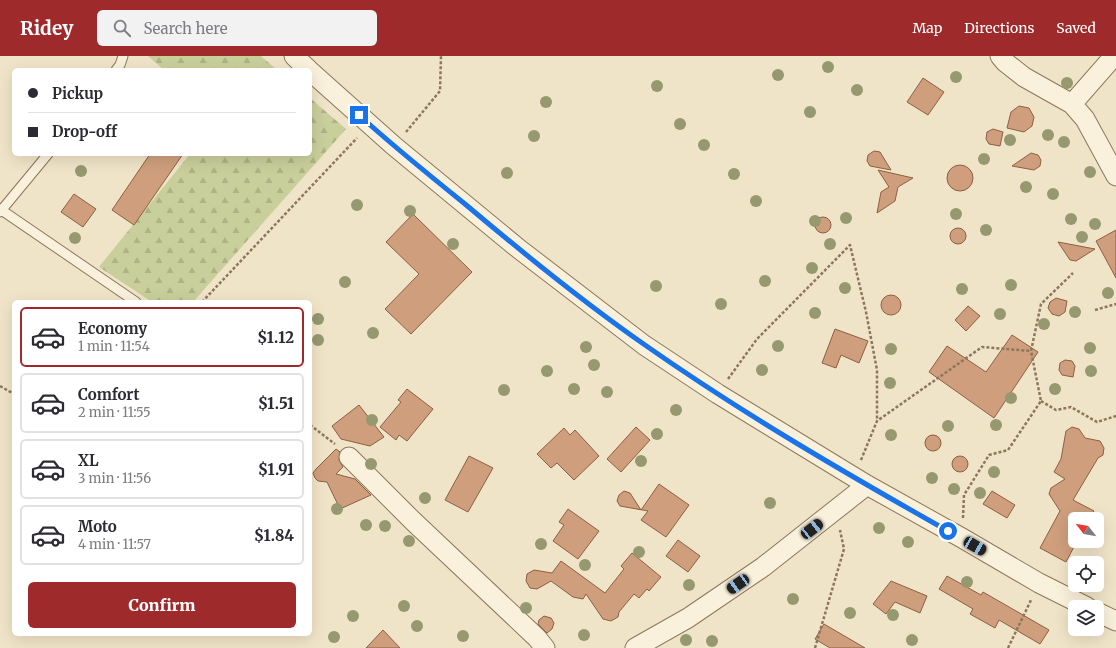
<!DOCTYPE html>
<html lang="en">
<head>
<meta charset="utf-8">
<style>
	:root { --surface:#fff; --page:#f2f2f3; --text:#2b2b33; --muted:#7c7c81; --line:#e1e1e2; --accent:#9e2a2b }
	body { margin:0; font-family:Merriweather,serif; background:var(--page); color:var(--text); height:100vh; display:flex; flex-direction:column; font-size:15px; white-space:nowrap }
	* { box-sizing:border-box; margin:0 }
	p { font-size:13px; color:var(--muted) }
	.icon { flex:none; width:22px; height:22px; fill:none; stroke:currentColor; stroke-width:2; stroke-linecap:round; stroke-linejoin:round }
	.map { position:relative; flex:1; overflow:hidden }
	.drawer { position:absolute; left:12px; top:244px; width:300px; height:336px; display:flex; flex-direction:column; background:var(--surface); border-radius:6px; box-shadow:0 4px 16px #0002 }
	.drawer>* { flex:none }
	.top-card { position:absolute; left:12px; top:12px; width:300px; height:88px; border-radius:6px; box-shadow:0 4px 16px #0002; display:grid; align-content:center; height:88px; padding:0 16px; background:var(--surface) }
	.needle { width:26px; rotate:301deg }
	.tools { position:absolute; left:1068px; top:456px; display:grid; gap:8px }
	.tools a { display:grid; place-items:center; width:36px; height:36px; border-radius:6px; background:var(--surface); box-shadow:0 4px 16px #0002; font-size:20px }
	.end { position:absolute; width:18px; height:18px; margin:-9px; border:5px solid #1a73e8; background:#fff; box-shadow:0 0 0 2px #fff }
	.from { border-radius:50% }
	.car { position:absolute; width:12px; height:24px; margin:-12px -6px; border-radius:5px; box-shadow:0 0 3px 1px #0007; background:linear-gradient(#222 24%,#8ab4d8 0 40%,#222 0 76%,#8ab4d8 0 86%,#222 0) }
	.top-card b { display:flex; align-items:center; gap:14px; height:38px; font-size:15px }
	.top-card b+b { border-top:1px solid var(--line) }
	.top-card i { width:10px; height:10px; background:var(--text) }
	ul { padding:7px 0 0; list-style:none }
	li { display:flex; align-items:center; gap:12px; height:60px; margin:0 8px 6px; padding:0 8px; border:2px solid var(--line); border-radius:6px }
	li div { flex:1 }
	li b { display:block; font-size:15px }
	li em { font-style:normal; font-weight:800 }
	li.active { border-color:var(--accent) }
	li>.icon { width:36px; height:36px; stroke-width:1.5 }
	.action { display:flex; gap:8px; margin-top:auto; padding:8px 16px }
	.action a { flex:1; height:46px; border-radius:6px; background:var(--accent); color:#fff; font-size:16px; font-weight:800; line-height:46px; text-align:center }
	header { display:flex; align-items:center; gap:24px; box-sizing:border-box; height:56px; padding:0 20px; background:var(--accent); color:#fff }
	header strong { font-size:19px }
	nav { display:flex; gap:22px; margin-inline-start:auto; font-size:14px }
	.search { width:280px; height:36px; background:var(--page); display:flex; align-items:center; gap:10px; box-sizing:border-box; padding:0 14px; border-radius:6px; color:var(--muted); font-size:15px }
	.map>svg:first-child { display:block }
	.forest { fill:url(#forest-firs) }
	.building { fill:#cf9f7d; stroke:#8d5f41 }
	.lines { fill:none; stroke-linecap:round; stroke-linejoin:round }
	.service-casing { stroke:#8d765c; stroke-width:11 }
	.minor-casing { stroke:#8d765c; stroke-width:21 }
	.path { stroke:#8d765c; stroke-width:2.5; stroke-dasharray:3 2; stroke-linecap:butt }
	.service { stroke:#faf1dc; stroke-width:9 }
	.minor { stroke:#faf1dc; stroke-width:19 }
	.tree { fill:#96986f }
	.route { stroke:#1a73e8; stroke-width:5 }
</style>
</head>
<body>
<header>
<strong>Ridey</strong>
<div class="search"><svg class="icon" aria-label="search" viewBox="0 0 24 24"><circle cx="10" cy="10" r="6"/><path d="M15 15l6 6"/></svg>Search here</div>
<nav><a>Map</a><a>Directions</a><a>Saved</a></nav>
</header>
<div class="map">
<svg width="1116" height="592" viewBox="0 0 1116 592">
	<defs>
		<pattern id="forest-firs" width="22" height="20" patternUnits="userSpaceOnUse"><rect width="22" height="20" fill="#c9cf9b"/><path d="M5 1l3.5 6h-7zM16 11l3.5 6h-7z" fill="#aeb285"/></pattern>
	</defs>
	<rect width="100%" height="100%" fill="#f0e4c8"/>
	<path class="forest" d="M 148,0 L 261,0 L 277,14 L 164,14 Z
		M 310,42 L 346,73 L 193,246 L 152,246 L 99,211 L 190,98 L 310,98 Z"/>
	<path class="building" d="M 923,22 L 944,36 L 928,59 L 907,46 Z
		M 1019,50 L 1029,52 L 1034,61 L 1032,70 L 1024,76 L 1007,72 L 1011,56 Z
		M 993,73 L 1003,76 L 1000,90 L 989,88 L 986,83 L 987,76 Z
		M 874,95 L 880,96 L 891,114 L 870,110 L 867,105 L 868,99 Z
		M 1031,97 L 1038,99 L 1041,104 L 1040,110 L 1034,114 L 1012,110 Z
		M 150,98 L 183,98 L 134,169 L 112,154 Z
		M947 122a13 13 0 1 1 26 0a13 13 0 1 1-26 0Z
		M 878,114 L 913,122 L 898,131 L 895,145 L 877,157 L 881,136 L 889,131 Z
		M 74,138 L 96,153 L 83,171 L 61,156 Z
		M 413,158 L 472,216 L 411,278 L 385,253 L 419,218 L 386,186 Z
		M815 169a8 8 0 1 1 16 0a8 8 0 1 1-16 0Z
		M950 180a8 8 0 1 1 16 0a8 8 0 1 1-16 0Z
		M 1116,174 L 1116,222 L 1096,185 Z
		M 1058,186 L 1095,193 L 1076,205 L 1070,204 Z
		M881 249a10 10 0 1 1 20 0a10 10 0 1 1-20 0Z
		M 1056,242 L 1067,245 L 1065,256 L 1059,260 L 1052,258 L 1048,252 L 1050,246 Z
		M 968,250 L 980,260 L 966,275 L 955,264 Z
		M 835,273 L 868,285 L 859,307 L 841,299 L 836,312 L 822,307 Z
		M 1012,279 L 1038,296 L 994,362 L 929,316 L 947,290 L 986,316 Z
		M 1065,304 L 1072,305 L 1075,310 L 1073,321 L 1062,319 L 1059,314 L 1060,307 Z
		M 407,333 L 433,353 L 407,385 L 399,379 L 396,384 L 380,371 L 401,346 L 398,344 Z
		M 359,349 L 384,381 L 370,390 L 341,383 L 332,370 Z
		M 636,371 L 650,384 L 621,416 L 607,403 Z
		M 1072,371 L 1079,373 L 1085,382 L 1100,385 L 1104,392 L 1103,399 L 1098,402 L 1073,444 L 1094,455 L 1089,463 L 1075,463 L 1075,485 L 1077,485 L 1066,506 L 1040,492 L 1060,455 L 1049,438 L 1051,432 L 1065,423 L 1054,416 L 1061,403 L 1066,375 Z
		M 564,372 L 570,379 L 575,374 L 599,400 L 574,424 L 557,407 L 551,412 L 537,398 Z
		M925 387a8 8 0 1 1 16 0a8 8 0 1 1-16 0Z
		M 336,393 L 340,396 L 339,404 L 343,411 L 336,418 L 355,423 L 371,439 L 340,453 L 327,426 L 318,425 L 315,422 L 313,417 L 316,413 Z
		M 469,400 L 493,412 L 468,456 L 445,444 Z
		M952 408a8 8 0 1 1 16 0a8 8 0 1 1-16 0Z
		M 659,428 L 689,449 L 666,481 L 641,464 L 648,455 L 620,450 L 617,445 L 619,439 L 624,435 L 630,437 L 641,454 Z
		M 992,435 L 1015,449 L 1007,462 L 983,448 Z
		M 568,453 L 599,475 L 578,503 L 553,485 L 564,469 L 559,466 Z
		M 678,484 L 700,500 L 688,516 L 666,500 Z
		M 632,497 L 661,521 L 649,535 L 647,533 L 639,542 L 634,538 L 619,556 L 618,561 L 611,565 L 603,563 L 586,538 L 583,543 L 573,541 L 551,525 L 537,533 L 530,532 L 526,525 L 527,518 L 534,514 L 552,517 L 561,505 L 605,537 L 624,513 L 621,510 Z
		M 947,520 L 981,539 L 983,536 L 1049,574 L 1040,588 L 999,564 L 995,572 L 970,558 L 973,553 L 939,533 Z
		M 891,525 L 927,540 L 920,557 L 895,546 L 886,558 L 873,548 Z
		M 544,560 L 551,562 L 554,567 L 552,573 L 547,577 L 538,568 L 539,564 Z
		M 824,568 L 865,592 L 830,592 L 815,583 Z
		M 383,574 L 400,592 L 366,592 Z"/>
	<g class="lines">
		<defs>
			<path id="service" d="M 116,14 L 120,9 L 123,0
				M 0,153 L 136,246
				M 0,156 L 48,98"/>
			<path id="minor" d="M 294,0 L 309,14
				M 1000,0 L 1005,6 L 1024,21 L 1072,48 L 1085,63 L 1116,120
				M 310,15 L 394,90 L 519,193 L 644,289 L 718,338 L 867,429 L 962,482 L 1039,527 L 1087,551
				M 1072,48 L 1114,0
				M 349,401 L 413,465 L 537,582 L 545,592
				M 1097,556 L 1116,565
				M 635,592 L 688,562 L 763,511 L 867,429"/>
		</defs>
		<use href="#service" class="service-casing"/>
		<use href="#minor" class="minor-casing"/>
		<path class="path" d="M 406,76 L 440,35 L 441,0
			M 202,246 L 357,82
			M 1095,254 L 1116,248
			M 728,323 L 757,283 L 850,189 L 866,256 L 877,314 L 877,365
			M 0,330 L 14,338
			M 1041,345 L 1056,354 L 1071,351 L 1097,366 L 1116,360
			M 310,369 L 335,388
			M 861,404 L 877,365 L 982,291 L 1031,295 L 1041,248 L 1073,217
			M 963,462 L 964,439 L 989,399 L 1008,394 L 1041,345 L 1031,295
			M 815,592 L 844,493 L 840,474
			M 1008,592 L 1031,544"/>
		<use href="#service" class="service"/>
		<use href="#minor" class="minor"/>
	</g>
	<g class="tree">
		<circle cx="828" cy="11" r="6"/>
		<circle cx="778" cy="19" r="6"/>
		<circle cx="956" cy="21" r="6"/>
		<circle cx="1067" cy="27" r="6"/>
		<circle cx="657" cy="30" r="6"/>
		<circle cx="857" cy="34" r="6"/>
		<circle cx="546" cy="46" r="6"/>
		<circle cx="810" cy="56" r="6"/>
		<circle cx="680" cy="68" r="6"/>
		<circle cx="1048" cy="79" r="6"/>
		<circle cx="534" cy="80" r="6"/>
		<circle cx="1010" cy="84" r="6"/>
		<circle cx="1064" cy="86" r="6"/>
		<circle cx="704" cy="89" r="6"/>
		<circle cx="984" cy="103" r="6"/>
		<circle cx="81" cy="115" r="6"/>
		<circle cx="1090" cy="116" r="6"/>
		<circle cx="507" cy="117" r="6"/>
		<circle cx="734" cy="118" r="6"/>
		<circle cx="1026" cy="131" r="6"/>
		<circle cx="1053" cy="138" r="6"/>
		<circle cx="756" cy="145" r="6"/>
		<circle cx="357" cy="149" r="6"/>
		<circle cx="410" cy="155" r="6"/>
		<circle cx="956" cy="158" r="6"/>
		<circle cx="846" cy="162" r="6"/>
		<circle cx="1071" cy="163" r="6"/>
		<circle cx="815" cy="165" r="6"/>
		<circle cx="1095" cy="168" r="6"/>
		<circle cx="986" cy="174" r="6"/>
		<circle cx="1082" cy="181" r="6"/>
		<circle cx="75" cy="182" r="6"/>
		<circle cx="453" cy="188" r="6"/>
		<circle cx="830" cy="188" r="6"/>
		<circle cx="812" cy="212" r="6"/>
		<circle cx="765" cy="225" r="6"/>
		<circle cx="345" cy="226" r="6"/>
		<circle cx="1011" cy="229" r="6"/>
		<circle cx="656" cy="230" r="6"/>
		<circle cx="845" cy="232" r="6"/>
		<circle cx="962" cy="233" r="6"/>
		<circle cx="1108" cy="237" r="6"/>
		<circle cx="721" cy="248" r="6"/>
		<circle cx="1075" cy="256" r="6"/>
		<circle cx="815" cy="257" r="6"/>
		<circle cx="1000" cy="258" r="6"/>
		<circle cx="318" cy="263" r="6"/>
		<circle cx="1044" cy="268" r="6"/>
		<circle cx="373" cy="277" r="6"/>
		<circle cx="318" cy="284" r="6"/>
		<circle cx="778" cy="290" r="6"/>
		<circle cx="586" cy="291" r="6"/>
		<circle cx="1090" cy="292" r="6"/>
		<circle cx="891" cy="293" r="6"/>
		<circle cx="594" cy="309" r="6"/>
		<circle cx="762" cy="314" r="6"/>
		<circle cx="547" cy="315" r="6"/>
		<circle cx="1091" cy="315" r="6"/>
		<circle cx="890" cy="327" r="6"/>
		<circle cx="574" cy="333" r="6"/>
		<circle cx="1055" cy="333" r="6"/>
		<circle cx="504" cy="334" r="6"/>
		<circle cx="607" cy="336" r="6"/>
		<circle cx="1011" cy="342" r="6"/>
		<circle cx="676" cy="354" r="6"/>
		<circle cx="372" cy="364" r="6"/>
		<circle cx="996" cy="369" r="6"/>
		<circle cx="948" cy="370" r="6"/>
		<circle cx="657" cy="378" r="6"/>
		<circle cx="891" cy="379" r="6"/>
		<circle cx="641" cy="405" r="6"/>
		<circle cx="371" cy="408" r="6"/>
		<circle cx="994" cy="416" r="6"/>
		<circle cx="932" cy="422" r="6"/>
		<circle cx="954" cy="433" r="6"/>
		<circle cx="980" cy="437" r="6"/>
		<circle cx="425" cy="442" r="6"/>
		<circle cx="770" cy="447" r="6"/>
		<circle cx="337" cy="453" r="6"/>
		<circle cx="366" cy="469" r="6"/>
		<circle cx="385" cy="470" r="6"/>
		<circle cx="879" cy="472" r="6"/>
		<circle cx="409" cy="485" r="6"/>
		<circle cx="908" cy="486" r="6"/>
		<circle cx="541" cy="488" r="6"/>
		<circle cx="639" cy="496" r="6"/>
		<circle cx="585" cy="509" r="6"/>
		<circle cx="967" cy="526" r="6"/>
		<circle cx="689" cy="529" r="6"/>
		<circle cx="793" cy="543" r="6"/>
		<circle cx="404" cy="550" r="6"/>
		<circle cx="526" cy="552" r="6"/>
		<circle cx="850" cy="557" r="6"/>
		<circle cx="893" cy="559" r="6"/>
		<circle cx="353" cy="560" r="6"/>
		<circle cx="417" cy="570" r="6"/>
		<circle cx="584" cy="579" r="6"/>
		<circle cx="463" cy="580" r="6"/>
		<circle cx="334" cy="581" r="6"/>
		<circle cx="686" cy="584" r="6"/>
		<circle cx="912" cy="584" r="6"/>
		<circle cx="712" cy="585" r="6"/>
	</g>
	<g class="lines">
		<path class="route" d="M 359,59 C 393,90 429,119 465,148 C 523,197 583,246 645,289 C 742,357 845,417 948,475"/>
	</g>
</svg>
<div class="tools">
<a><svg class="needle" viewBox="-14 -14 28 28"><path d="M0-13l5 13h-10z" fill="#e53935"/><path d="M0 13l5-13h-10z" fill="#7c7c81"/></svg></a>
<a><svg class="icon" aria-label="locate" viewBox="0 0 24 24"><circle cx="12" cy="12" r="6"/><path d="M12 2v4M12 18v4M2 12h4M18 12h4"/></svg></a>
<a><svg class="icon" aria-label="layers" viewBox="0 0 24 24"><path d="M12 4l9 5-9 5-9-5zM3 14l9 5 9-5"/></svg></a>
</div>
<i class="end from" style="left:948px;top:475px"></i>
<i class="end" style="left:359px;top:59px"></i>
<i class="car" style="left:812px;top:473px;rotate:52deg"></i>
<i class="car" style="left:975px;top:490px;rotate:120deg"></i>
<i class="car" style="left:738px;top:528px;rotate:236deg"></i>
<div class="top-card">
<b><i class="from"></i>Pickup</b>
<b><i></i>Drop-off</b>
</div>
<section class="drawer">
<ul>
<li class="active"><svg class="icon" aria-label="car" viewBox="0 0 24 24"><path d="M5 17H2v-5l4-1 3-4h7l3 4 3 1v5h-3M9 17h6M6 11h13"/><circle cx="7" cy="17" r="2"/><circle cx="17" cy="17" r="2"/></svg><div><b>Economy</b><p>1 min · 11:54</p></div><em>$1.12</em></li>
<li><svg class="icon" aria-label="car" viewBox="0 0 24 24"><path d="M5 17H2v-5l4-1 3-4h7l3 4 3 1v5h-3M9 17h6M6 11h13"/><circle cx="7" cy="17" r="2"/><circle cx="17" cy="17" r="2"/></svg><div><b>Comfort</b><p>2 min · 11:55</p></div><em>$1.51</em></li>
<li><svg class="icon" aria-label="car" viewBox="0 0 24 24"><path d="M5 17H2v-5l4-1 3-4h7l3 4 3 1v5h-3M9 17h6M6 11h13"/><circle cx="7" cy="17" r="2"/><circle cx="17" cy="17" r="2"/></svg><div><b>XL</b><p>3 min · 11:56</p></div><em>$1.91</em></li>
<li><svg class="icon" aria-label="car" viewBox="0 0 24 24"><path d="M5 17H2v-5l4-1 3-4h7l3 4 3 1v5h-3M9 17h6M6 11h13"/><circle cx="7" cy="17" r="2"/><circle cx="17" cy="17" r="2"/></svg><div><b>Moto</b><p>4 min · 11:57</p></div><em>$1.84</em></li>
</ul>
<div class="action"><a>Confirm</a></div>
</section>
</div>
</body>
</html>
